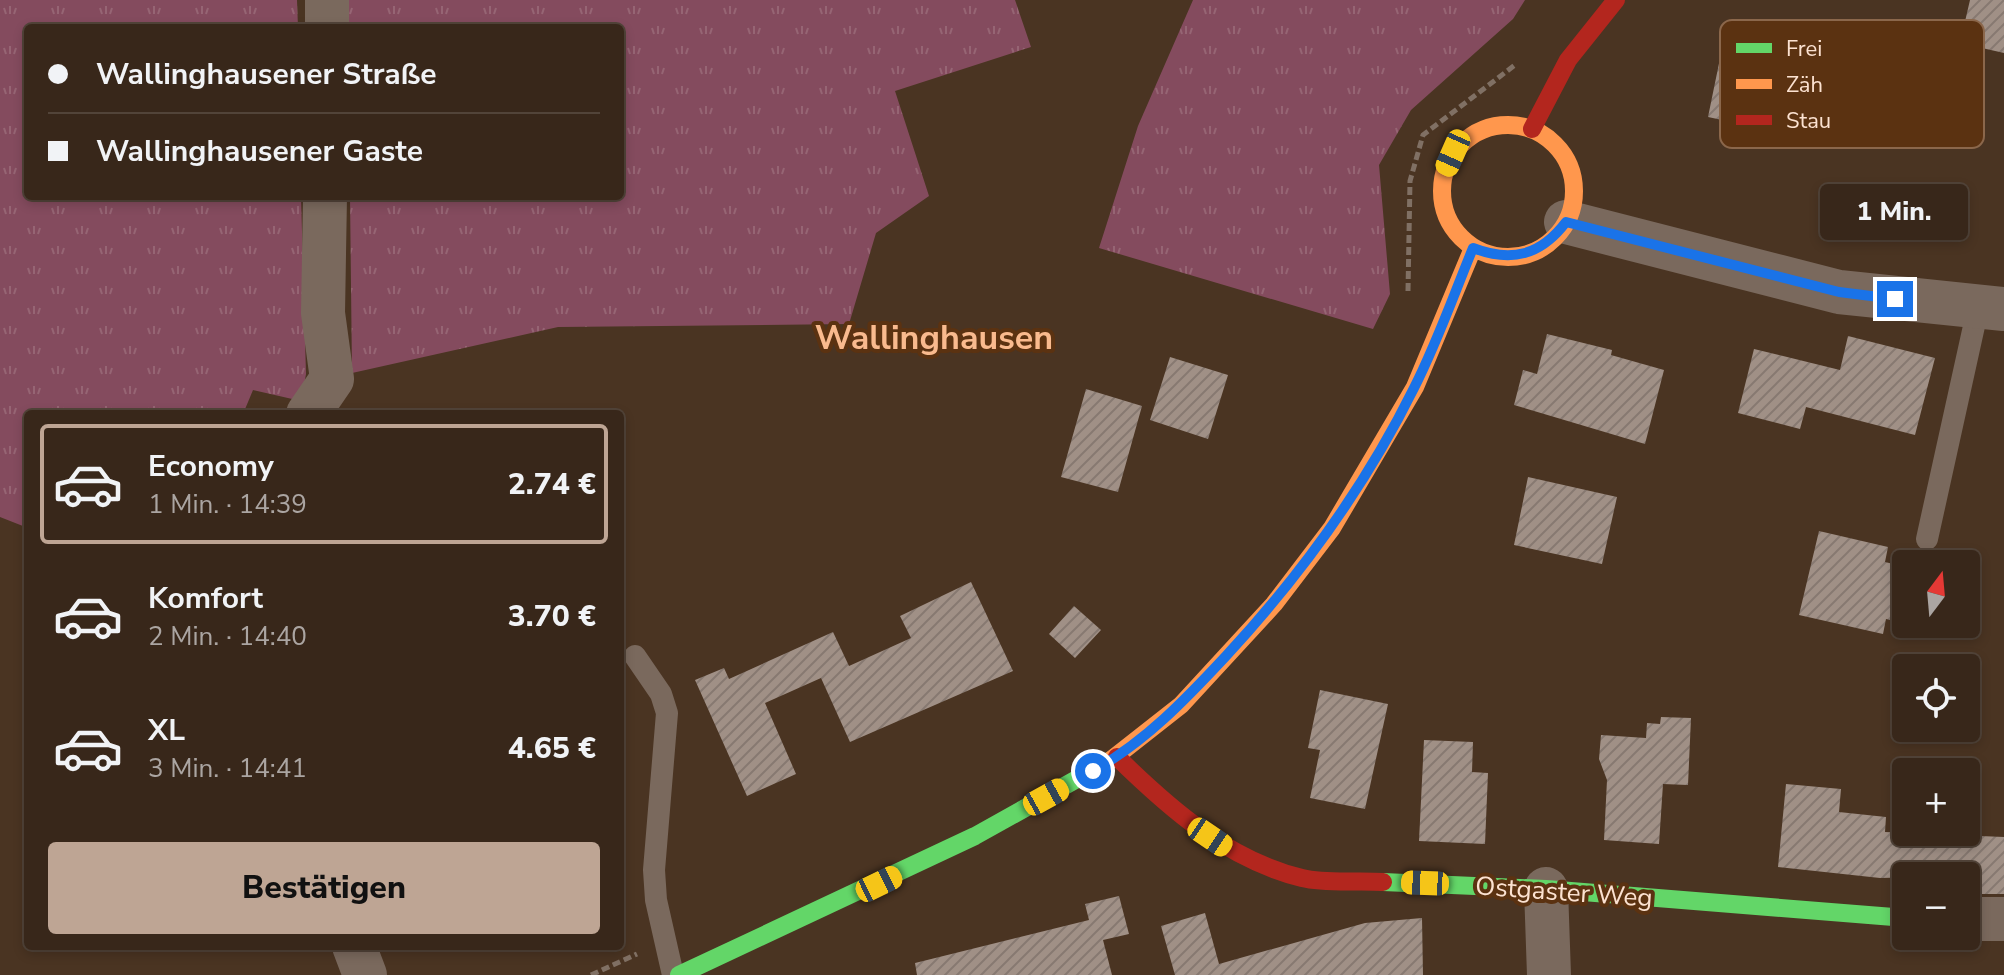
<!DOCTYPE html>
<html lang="de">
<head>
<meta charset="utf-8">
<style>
	:root { --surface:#38271a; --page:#433327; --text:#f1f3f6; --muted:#aba5a2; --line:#524439; --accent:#bea594 }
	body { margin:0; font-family:"Nunito Sans",sans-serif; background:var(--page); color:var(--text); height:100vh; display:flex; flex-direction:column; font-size:30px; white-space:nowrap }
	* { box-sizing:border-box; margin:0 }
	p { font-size:26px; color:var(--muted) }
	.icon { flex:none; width:44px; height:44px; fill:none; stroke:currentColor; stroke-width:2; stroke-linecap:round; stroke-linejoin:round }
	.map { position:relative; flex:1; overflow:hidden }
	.sheet { position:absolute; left:24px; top:410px; width:600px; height:540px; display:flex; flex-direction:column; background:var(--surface); border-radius:8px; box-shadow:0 4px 12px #0003,0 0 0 2px var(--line) }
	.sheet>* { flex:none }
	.top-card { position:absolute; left:24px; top:24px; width:600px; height:176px; border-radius:8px; box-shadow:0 4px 12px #0003,0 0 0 2px var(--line); display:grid; align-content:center; height:176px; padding:0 24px; background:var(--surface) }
	.needle { width:52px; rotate:16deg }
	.controls { position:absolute; left:1892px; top:550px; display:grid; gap:16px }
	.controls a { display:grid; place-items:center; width:88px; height:88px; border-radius:8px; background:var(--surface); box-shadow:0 4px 12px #0003,0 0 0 2px var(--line); font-size:40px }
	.end { position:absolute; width:36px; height:36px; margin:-18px; border:10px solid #1a73e8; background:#fff; box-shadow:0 0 0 4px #fff }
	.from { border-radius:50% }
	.bubble { position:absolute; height:56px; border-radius:8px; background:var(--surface); box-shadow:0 4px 12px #0003,0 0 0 2px var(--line); font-size:26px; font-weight:800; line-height:56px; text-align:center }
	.car { position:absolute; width:24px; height:48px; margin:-24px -12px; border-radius:10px; box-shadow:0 0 6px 2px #0007; background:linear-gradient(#f5c518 24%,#345 0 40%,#f5c518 0 76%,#345 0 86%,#f5c518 0) }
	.top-card b { display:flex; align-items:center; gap:28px; height:76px; font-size:30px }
	.top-card b+b { border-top:2px solid var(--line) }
	.top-card i { width:20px; height:20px; background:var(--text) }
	ul { padding:14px 0 0; list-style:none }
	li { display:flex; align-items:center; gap:24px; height:120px; margin:0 16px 12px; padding:0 8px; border:4px solid transparent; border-radius:8px }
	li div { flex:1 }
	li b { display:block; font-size:30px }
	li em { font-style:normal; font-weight:800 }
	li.current { border-color:var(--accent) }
	li>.icon { width:72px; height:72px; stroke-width:1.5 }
	.cta { display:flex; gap:16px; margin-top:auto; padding:16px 24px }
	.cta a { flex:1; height:92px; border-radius:8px; background:var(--accent); color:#111; font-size:32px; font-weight:800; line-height:92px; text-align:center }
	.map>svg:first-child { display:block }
	.grass { fill:url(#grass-tufts) }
	.building { fill:url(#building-hatch) }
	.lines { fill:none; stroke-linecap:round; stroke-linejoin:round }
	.path { stroke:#807064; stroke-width:5; stroke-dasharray:8 4; stroke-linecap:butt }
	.lane { stroke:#7a695d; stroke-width:22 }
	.street { stroke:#7a695d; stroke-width:44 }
	.fast { stroke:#63d668; stroke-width:18 }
	.slow { stroke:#ff974d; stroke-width:18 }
	.jam { stroke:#b3261e; stroke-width:18 }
	.route { stroke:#1a73e8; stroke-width:10 }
	.labels { text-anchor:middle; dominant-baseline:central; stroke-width:8; stroke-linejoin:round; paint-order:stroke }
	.street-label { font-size:26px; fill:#fce2d1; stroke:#5b3211 }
	.district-label { font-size:34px; font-weight:bold; fill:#f9ba8e; stroke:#5b3211 }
	.key { fill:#5b3211; stroke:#8b674b; stroke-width:2 }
	.key-label { font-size:22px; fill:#fce2d1 }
</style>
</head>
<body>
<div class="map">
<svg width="2004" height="975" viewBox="0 0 2004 975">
	<defs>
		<pattern id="grass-tufts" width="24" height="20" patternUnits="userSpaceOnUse" patternTransform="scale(2)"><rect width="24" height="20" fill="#844b5e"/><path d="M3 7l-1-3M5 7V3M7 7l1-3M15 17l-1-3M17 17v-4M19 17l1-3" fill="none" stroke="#966574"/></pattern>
		<pattern id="building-hatch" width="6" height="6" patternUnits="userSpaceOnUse" patternTransform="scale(2)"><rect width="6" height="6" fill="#a09086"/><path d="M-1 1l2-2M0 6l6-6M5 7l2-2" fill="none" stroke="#877971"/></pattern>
	</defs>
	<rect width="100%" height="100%" fill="#4a3422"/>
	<path class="grass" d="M 0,0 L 297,0 L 298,28 L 28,28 L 28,196 L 301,196 L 306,374 L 301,401 L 253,390 L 243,414 L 28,414 L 28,528 L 0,517 Z
		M 349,0 L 1015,0 L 1031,47 L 895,91 L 929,196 L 876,233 L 849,324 L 558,327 L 352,373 L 350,196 L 620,196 L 620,28 L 349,28 Z
		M 1193,0 L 1525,0 L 1513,19 L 1411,110 L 1379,165 L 1390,294 L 1373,329 L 1099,248 L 1138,126 Z"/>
	<path class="building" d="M 1970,0 L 2004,0 L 2004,53 L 1960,43 Z
		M 1805,33 L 1859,44 L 1849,91 L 1814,84 L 1803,137 L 1708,117 L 1724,39 L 1801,54 Z
		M 1547,334 L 1612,350 L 1611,355 L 1664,370 L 1645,444 L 1514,405 L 1523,370 L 1537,374 Z
		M 1848,336 L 1935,358 L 1915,435 L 1806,407 L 1800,429 L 1738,413 L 1754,349 L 1840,370 Z
		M 1170,357 L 1228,375 L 1208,439 L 1150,420 Z
		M 1086,389 L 1142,406 L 1118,492 L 1061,477 Z
		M 1528,477 L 1617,497 L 1602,564 L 1514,545 Z
		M 1819,531 L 1888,547 L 1885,562 L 1906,567 L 1906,624 L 1886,619 L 1883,634 L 1799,615 Z
		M 971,582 L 1013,671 L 850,742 L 821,678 L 765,703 L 796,774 L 747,796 L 695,680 L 724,668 L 729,679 L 833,632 L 849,666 L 911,638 L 900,616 Z
		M 1074,606 L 1101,630 L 1075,658 L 1049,634 Z
		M 1320,690 L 1388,704 L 1365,809 L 1310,798 L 1320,750 L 1308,748 Z
		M 1661,717 L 1691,718 L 1688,785 L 1663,784 L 1659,844 L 1604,840 L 1607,780 L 1599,759 L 1601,735 L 1646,738 L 1647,723 L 1660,724 Z
		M 1424,740 L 1473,742 L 1472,772 L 1488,773 L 1485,844 L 1419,841 Z
		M 1786,784 L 1841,789 L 1839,812 L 1886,817 L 1885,832 L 2004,837 L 2004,894 L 1966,894 L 1966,876 L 1880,878 L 1778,867 Z
		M 1119,896 L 1129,934 L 1103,940 L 1112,975 L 917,975 L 915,963 L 1089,920 L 1085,904 Z
		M 1205,913 L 1219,964 L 1365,923 L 1422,918 L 1423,975 L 1175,975 L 1161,926 Z"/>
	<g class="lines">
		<path class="path" d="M 1408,291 L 1410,181 L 1423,135 L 1515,65
			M 591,975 L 637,954"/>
		<path class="lane" d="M 1927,539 L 1978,308
			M 635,656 L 661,694 L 667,713 L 654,870 L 656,900 L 673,975"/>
		<path class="street" d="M 327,0 L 327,28
			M 1566,222 L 1839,292 L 2004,309
			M 308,414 L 332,379 L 323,313 L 325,196
			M 1546,889 L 1549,975
			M 1966,919 L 2004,919
			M 354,946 L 365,975"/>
		<path class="fast" d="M 1383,882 L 1546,889 L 1906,918
			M 679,975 L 975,836 L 1111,760"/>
		<path class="slow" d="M1442 191a66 66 0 1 1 132 0a66 66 0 1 1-132 0Z
			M 1111,760 L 1181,705 L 1274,604 L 1332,528 L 1415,387 L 1473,248"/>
		<path class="jam" d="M 1532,129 L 1568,60 L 1616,0
			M 1117,757 C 1170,809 1228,860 1302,878 C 1327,884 1358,880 1383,882"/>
	</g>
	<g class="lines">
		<path class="route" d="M 1093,771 C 1145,742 1186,699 1226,656 C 1301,575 1365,487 1414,388 C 1437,343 1454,294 1473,248 C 1512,263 1541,255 1566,222 L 1839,292 L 1895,299"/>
	</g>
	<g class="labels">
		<g class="street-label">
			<text transform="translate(1564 892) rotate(4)">Ostgaster Weg</text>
		</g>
		<g class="district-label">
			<text x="934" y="338">Wallinghausen</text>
		</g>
	</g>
	<rect x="1720" y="20" width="264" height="128" rx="12" class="key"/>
	<rect x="1736" y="43" width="36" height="10" fill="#63d668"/>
	<rect x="1736" y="79" width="36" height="10" fill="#ff974d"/>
	<rect x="1736" y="115" width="36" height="10" fill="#b3261e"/>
	<g class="key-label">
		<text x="1786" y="56">Frei</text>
		<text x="1786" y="92">Zäh</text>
		<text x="1786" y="128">Stau</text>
	</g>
</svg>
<div class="controls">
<a><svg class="needle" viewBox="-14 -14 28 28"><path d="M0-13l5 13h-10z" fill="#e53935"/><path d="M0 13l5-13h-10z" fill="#aba5a2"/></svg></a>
<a><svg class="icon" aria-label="locate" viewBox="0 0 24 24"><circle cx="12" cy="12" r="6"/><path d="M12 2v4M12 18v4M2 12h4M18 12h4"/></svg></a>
<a>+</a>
<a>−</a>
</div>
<i class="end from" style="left:1093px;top:771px"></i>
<i class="end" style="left:1895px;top:299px"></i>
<div class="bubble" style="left:1820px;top:184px;width:148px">1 Min.</div>
<i class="car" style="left:1453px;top:153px;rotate:204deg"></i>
<i class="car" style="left:1046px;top:797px;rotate:61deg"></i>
<i class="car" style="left:1210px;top:837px;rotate:124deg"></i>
<i class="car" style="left:1425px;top:883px;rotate:272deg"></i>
<i class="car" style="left:879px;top:884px;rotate:64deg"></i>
<div class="top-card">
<b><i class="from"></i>Wallinghausener Straße</b>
<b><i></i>Wallinghausener Gaste</b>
</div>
<section class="sheet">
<ul>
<li class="current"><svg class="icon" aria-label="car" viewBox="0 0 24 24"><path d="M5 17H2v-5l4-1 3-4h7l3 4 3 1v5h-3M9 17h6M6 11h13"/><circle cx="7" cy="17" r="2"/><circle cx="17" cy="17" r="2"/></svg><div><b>Economy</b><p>1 Min. · 14:39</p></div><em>2.74 €</em></li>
<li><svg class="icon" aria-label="car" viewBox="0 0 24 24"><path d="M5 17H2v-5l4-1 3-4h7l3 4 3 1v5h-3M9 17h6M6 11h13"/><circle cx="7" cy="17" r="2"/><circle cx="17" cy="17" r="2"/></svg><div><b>Komfort</b><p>2 Min. · 14:40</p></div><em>3.70 €</em></li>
<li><svg class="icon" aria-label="car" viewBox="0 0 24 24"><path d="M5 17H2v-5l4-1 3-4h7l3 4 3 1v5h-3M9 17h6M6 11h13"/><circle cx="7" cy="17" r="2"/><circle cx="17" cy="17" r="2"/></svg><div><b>XL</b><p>3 Min. · 14:41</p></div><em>4.65 €</em></li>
</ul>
<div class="cta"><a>Bestätigen</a></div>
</section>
</div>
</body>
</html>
